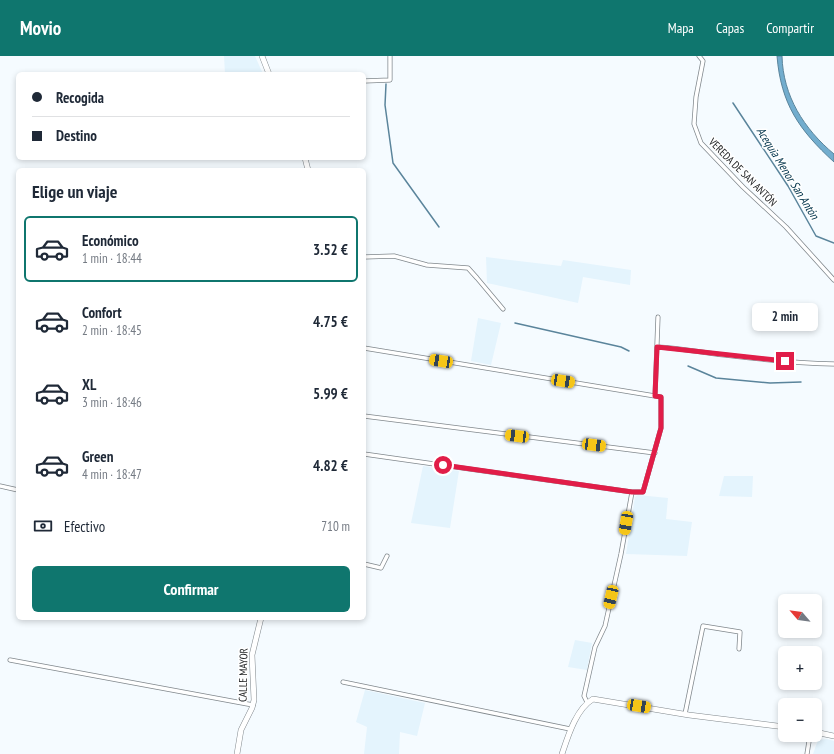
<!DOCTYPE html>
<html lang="es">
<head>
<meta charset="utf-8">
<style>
	:root { --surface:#fff; --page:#f6f6f7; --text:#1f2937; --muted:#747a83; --line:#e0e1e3; --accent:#0f766e }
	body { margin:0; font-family:"PT Sans Narrow",sans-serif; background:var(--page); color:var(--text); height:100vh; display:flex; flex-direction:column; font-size:15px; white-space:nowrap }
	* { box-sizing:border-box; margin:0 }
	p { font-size:13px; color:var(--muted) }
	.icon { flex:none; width:22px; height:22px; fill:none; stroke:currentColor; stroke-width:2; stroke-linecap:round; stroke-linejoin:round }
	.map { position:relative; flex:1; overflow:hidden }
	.details { position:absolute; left:16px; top:112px; width:350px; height:452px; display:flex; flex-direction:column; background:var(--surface); border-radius:6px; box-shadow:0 2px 6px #0003 }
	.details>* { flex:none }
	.hud { position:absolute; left:16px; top:16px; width:350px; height:88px; border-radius:6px; box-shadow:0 2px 6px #0003; display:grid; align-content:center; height:88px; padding:0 16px; background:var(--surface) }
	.needle { width:26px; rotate:298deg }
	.tools { position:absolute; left:778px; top:538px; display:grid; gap:8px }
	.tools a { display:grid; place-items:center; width:44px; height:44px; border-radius:6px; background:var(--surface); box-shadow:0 2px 6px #0003; font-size:20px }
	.end { position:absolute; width:18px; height:18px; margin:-9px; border:5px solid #e11d48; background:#fff; box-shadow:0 0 0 2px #fff }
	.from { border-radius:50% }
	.bubble { position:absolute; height:28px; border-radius:6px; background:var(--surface); box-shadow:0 2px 6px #0003; font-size:13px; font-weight:700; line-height:28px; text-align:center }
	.car { position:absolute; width:12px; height:24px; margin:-12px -6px; border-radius:5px; box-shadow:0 0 3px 1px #0007; background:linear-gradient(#f5c518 24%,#345 0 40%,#f5c518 0 76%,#345 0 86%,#f5c518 0) }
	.hud b { display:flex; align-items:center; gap:14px; height:38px; font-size:15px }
	.hud b+b { border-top:1px solid var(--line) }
	.hud i { width:10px; height:10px; background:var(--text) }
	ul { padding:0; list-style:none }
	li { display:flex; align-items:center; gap:12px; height:66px; margin:0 8px 6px; padding:0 8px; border:2px solid transparent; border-radius:6px }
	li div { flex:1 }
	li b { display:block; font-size:15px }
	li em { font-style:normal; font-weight:700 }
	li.current { border-color:var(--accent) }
	li>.icon { width:36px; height:36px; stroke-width:1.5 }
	h2 { padding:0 16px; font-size:18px; line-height:48px }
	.pay { display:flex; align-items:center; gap:10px; height:44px; padding:0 16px; font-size:15px }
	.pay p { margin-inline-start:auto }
	.button { display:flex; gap:8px; margin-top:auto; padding:8px 16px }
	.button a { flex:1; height:46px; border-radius:6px; background:var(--accent); color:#fff; font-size:16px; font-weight:700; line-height:46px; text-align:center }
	header { display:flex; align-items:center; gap:24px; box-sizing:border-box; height:56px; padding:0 20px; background:var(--accent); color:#fff }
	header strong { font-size:19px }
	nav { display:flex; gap:22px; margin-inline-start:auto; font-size:14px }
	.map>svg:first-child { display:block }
	.built { fill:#e4f4fd }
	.water { fill:#72adce; stroke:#5a849b }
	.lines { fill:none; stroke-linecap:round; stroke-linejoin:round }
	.stream { stroke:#5a849b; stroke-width:1.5 }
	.street-casing { stroke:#81888d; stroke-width:5 }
	.secondary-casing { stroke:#81888d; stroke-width:6 }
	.street { stroke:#fff; stroke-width:3.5 }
	.secondary { stroke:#fff; stroke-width:5 }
	.route { stroke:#e11d48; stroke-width:5 }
	.labels { text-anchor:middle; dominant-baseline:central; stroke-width:3; stroke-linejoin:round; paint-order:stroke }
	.street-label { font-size:11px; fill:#212325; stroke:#fff }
	.water-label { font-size:12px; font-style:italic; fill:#00334a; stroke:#fff }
</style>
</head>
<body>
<header>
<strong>Movio</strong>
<nav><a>Mapa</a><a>Capas</a><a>Compartir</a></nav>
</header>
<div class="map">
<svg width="834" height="698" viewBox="0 0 834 698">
	<rect width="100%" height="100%" fill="#f5fbff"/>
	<path class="built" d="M 224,0 L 255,0 L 263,18 L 225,18 Z
		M 486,201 L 561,210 L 563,204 L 631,214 L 630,229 L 583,221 L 578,247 L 487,227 Z
		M 478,262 L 501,267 L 491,309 L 471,305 Z
		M 423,410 L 459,415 L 450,472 L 411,467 Z
		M 724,420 L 753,420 L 752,441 L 719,440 Z
		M 638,439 L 668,442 L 666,463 L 692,466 L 687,500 L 626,498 L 635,441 Z
		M 575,584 L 592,587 L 587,614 L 568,611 Z
		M 365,634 L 425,647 L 417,680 L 400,676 L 399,698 L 364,698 L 367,671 L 356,666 Z
		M 827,683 L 834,685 L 834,698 L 813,698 L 818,684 Z"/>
	<path class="water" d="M 777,0 L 782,0 C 783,40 804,73 834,98 L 834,106 C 799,74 781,48 777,0 Z"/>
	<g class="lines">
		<path class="stream" d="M 386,28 L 385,49 L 393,107 L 439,171
			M 733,47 L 788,130 L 816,180 L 834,187
			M 515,267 L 621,291 L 629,295
			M 688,310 L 716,322 L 770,327 L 801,326"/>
		<defs>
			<path id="street" d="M 699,0 L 703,5 L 696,41 L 694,68 L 701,87 L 743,131 L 786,171 L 834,224
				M 364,25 L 390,24 L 390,0
				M 364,201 L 394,200 L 427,209 L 468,212 L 477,222 L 503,253
				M 657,291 C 683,292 708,298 733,300 C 767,304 800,307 834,308
				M 364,292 L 661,341 L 661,372 L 643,436 L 632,436 L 621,498 L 605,570 L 595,591 L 584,640 L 587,646
				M 655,340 L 658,261
				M 364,360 L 655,397
				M 364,398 L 632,436
				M 0,430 L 18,434
				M 364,508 L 381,512 L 387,500
				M 10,604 L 253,649
				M 343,626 L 570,673
				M 685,658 L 703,570 L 740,576 L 739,593
				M 807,698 L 810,679"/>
			<path id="secondary" d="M 262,0 L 269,18
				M 305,102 L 308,114
				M 815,676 L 834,680
				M 237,698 L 241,674 L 252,652 L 254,644 L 252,599 L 261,562
				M 562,698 C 568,680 576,653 593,643 L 689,659 L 785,671"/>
		</defs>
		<use href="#street" class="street-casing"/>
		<use href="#secondary" class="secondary-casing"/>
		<use href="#street" class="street"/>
		<use href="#secondary" class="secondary"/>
	</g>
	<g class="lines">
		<path class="route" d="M 443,409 L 632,436 L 643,436 L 661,372 L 661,341 L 655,340 L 657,291 L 785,305"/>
	</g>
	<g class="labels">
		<g class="street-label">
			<text transform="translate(743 116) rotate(45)">VEREDA DE SAN ANTÓN</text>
			<text transform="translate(243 619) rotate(-89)">CALLE MAYOR</text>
		</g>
		<g class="water-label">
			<text transform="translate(788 117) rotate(58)">Acequia Menor San Antón</text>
		</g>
	</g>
</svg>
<div class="tools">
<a><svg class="needle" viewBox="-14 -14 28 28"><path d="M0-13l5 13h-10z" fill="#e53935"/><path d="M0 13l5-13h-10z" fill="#747a83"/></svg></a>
<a>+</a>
<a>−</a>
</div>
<i class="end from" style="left:443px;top:409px"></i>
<i class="end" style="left:785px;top:305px"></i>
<div class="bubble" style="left:752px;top:247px;width:66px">2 min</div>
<i class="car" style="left:441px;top:305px;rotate:279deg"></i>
<i class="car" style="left:563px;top:325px;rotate:99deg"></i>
<i class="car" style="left:517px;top:380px;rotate:277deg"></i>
<i class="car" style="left:594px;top:389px;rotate:97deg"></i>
<i class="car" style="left:626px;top:467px;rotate:190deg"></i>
<i class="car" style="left:611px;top:541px;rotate:193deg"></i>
<i class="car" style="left:639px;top:650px;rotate:99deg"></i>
<div class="hud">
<b><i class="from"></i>Recogida</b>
<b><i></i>Destino</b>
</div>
<section class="details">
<h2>Elige un viaje</h2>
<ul>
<li class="current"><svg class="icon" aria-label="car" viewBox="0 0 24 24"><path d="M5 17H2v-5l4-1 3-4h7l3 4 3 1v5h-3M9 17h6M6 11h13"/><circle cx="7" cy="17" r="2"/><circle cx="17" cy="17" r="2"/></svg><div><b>Económico</b><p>1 min · 18:44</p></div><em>3.52 €</em></li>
<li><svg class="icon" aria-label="car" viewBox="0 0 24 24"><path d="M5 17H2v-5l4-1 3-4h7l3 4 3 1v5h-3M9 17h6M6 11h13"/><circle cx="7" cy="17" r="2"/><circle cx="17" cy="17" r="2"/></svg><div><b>Confort</b><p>2 min · 18:45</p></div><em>4.75 €</em></li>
<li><svg class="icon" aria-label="car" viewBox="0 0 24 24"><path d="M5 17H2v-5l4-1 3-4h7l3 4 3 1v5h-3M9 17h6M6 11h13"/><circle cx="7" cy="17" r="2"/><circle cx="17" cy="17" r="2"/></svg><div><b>XL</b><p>3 min · 18:46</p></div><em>5.99 €</em></li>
<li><svg class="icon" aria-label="car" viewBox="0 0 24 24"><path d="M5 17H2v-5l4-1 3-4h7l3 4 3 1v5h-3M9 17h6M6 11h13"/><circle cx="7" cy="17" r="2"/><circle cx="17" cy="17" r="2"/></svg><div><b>Green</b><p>4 min · 18:47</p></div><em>4.82 €</em></li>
</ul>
<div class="pay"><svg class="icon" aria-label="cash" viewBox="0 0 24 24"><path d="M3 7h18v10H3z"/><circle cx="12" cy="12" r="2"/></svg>Efectivo<p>710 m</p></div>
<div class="button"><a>Confirmar</a></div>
</section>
</div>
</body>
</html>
